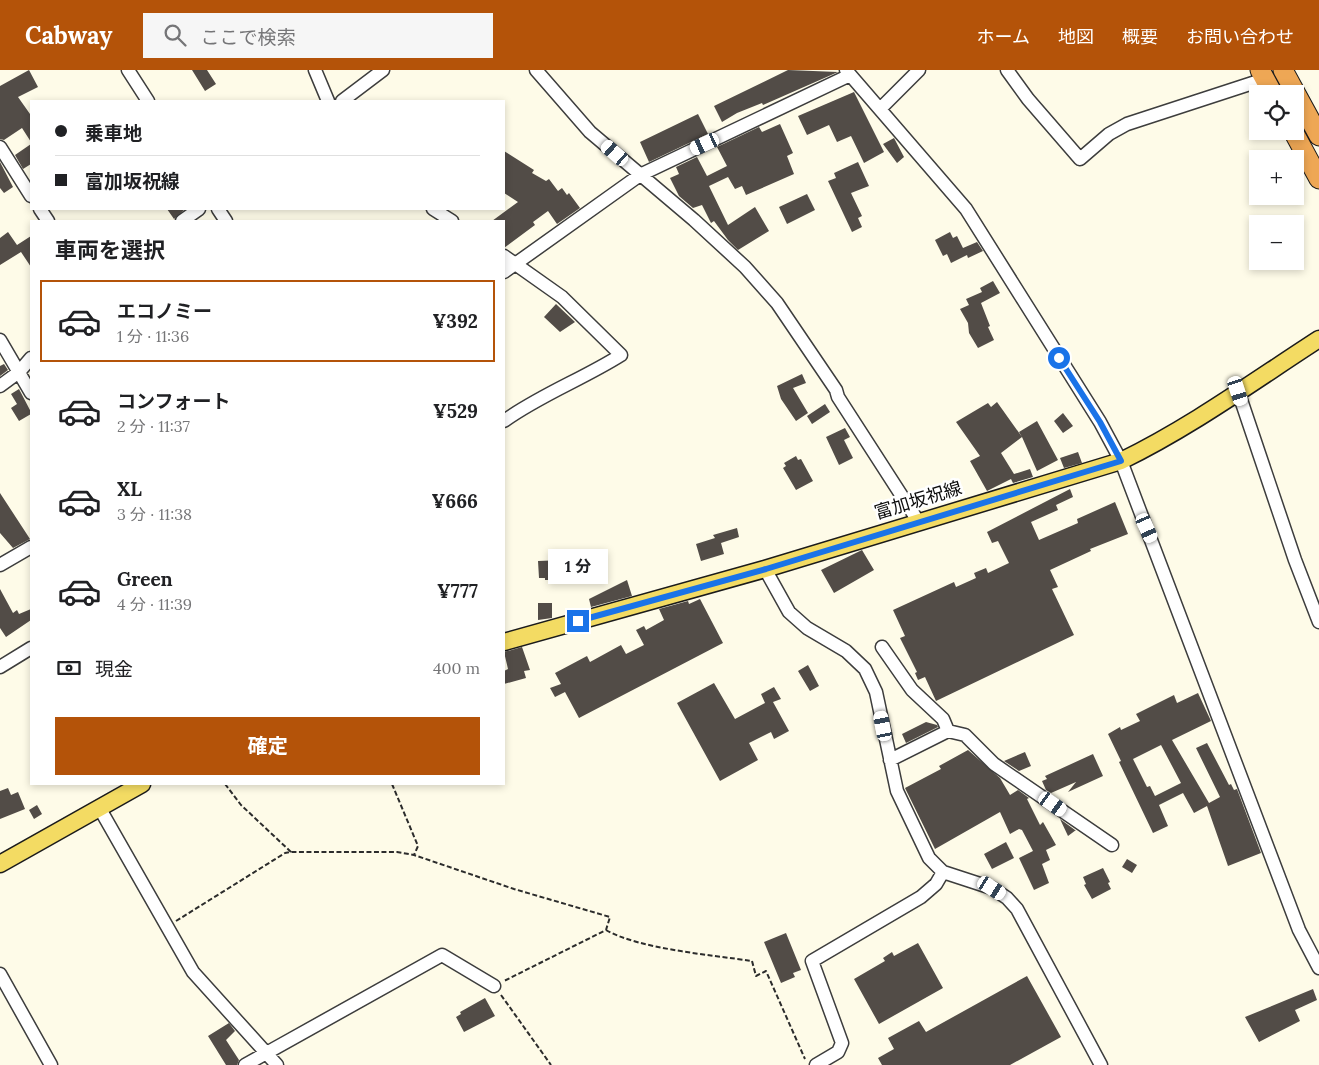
<!DOCTYPE html>
<html lang="ja">
<head>
<meta charset="utf-8">
<style>
	:root { --surface:#fff; --page:#f6f6f6; --text:#202124; --muted:#757577; --line:#e0e0e0; --accent:#b45309 }
	body { margin:0; font-family:Lora,"Noto Sans JP",serif; background:var(--page); color:var(--text); height:100vh; display:flex; flex-direction:column; font-size:19px; white-space:nowrap }
	* { box-sizing:border-box; margin:0 }
	p { font-size:16px; color:var(--muted) }
	.icon { flex:none; width:28px; height:28px; fill:none; stroke:currentColor; stroke-width:2; stroke-linecap:round; stroke-linejoin:round }
	.map { position:relative; flex:1; overflow:hidden }
	.drawer { position:absolute; left:30px; top:150px; width:475px; height:565px; display:flex; flex-direction:column; background:var(--surface); border-radius:0px; box-shadow:0 2px 8px #0003 }
	.drawer>* { flex:none }
	.hud { position:absolute; left:30px; top:30px; width:475px; height:110px; border-radius:0px; box-shadow:0 2px 8px #0003; display:grid; align-content:center; height:110px; padding:0 25px; background:var(--surface) }
	.tools { position:absolute; left:1249px; top:15px; display:grid; gap:10px }
	.tools a { display:grid; place-items:center; width:55px; height:55px; border-radius:0px; background:var(--surface); box-shadow:0 2px 8px #0003; font-size:25px }
	.end { position:absolute; width:22px; height:22px; margin:-11px; border:6px solid #1a73e8; background:#fff; box-shadow:0 0 0 2px #fff }
	.from { border-radius:50% }
	.bubble { position:absolute; height:35px; border-radius:0px; background:var(--surface); box-shadow:0 2px 8px #0003; font-size:16px; font-weight:700; line-height:35px; text-align:center }
	.car { position:absolute; width:15px; height:30px; margin:-15px -8px; border-radius:6px; box-shadow:0 0 4px 1px #0007; background:linear-gradient(#fff 24%,#345 0 40%,#fff 0 76%,#345 0 86%,#fff 0) }
	.hud b { display:flex; align-items:center; gap:18px; height:48px; font-size:19px }
	.hud b+b { border-top:1px solid var(--line) }
	.hud i { width:12px; height:12px; background:var(--text) }
	ul { padding:0; list-style:none }
	li { display:flex; align-items:center; gap:15px; height:82px; margin:0 10px 8px; padding:0 15px; border:2px solid transparent; border-radius:0px }
	li div { flex:1 }
	li b { display:block; font-size:19px }
	li em { font-style:normal; font-weight:700 }
	li.on { border-color:var(--accent) }
	li>.icon { width:45px; height:45px; stroke-width:1.5 }
	h2 { padding:0 25px; font-size:22px; line-height:60px }
	.pay { display:flex; align-items:center; gap:12px; height:55px; padding:0 25px; font-size:19px }
	.pay p { margin-inline-start:auto }
	.primary-button { display:flex; gap:10px; margin-top:auto; padding:10px 25px }
	.primary-button a { flex:1; height:58px; border-radius:0px; background:var(--accent); color:#fff; font-size:20px; font-weight:700; line-height:58px; text-align:center }
	header { display:flex; align-items:center; gap:30px; box-sizing:border-box; height:70px; padding:0 25px; background:var(--accent); color:#fff }
	header strong { font-size:24px }
	nav { display:flex; gap:28px; margin-inline-start:auto; font-size:18px }
	.search { width:350px; height:45px; background:var(--page); display:flex; align-items:center; gap:12px; box-sizing:border-box; padding:0 18px; border-radius:0px; color:var(--muted); font-size:19px }
	.map>svg:first-child { display:block }
	.building { fill:#524c47; fill-rule:evenodd }
	.lines { fill:none; stroke-linecap:round; stroke-linejoin:round }
	.minor-casing { stroke:#3d3d3d; stroke-width:15 }
	.major-casing { stroke:#1b1b1b; stroke-width:19 }
	.highway-casing { stroke:#1b1b1b; stroke-width:21 }
	.path { stroke:#2c2c2c; stroke-width:2; stroke-dasharray:5 2.5; stroke-linecap:butt }
	.minor { stroke:#fff; stroke-width:12 }
	.major { stroke:#f3db63; stroke-width:16 }
	.highway { stroke:#eea755; stroke-width:19 }
	.route { stroke:#1a73e8; stroke-width:6 }
	.labels { text-anchor:middle; dominant-baseline:central; stroke-width:5; stroke-linejoin:round; paint-order:stroke }
	.street-label { font-size:18px; fill:#0a0a0a; stroke:#fff }
</style>
</head>
<body>
<header>
<strong>Cabway</strong>
<div class="search"><svg class="icon" aria-label="search" viewBox="0 0 24 24"><circle cx="10" cy="10" r="6"/><path d="M15 15l6 6"/></svg>ここで検索</div>
<nav><a>ホーム</a><a>地図</a><a>概要</a><a>お問い合わせ</a></nav>
</header>
<div class="map">
<svg width="1319" height="995" viewBox="0 0 1319 995">
	<rect width="100%" height="100%" fill="#fefbe8"/>
	<path class="building" d="M 29,0 L 38,17 L 18,27 L 30,44 L 31,72 L 22,58 L 4,70 L 0,69 L 0,16 Z
		M 192,0 L 207,0 L 216,14 L 205,21 Z
		M 788,0 L 838,2 L 763,35 L 762,33 L 737,43 L 722,52 L 714,36 Z
		M 854,22 L 884,82 L 864,93 L 851,66 L 837,72 L 829,55 L 807,65 L 798,46 Z
		M 698,44 L 708,64 L 649,92 L 640,72 Z
		M 780,54 L 793,83 L 787,86 L 794,104 L 746,125 L 742,116 L 735,119 L 728,107 L 709,116 L 728,155 L 755,137 L 769,161 L 738,180 L 728,170 L 714,151 L 711,153 L 702,135 L 693,138 L 679,126 L 670,108 L 679,104 L 676,97 L 697,87 L 707,106 L 727,96 L 717,77 L 759,57 L 762,62 Z
		M 894,68 L 904,87 L 897,93 L 883,74 Z
		M 31,74 L 31,94 L 23,99 L 15,85 Z
		M 504,81 L 534,100 L 532,103 L 546,111 L 549,109 L 558,121 L 562,118 L 567,125 L 569,123 L 580,138 L 557,154 L 548,141 L 533,152 L 535,155 L 504,178 L 504,151 L 492,151 L 518,132 L 504,123 Z
		M 0,92 L 13,117 L 4,123 L 0,118 Z
		M 858,92 L 869,116 L 851,123 L 862,146 L 858,148 L 862,157 L 852,162 L 828,111 L 836,108 L 834,103 Z
		M 807,124 L 815,140 L 787,154 L 779,137 Z
		M 167,139 L 185,139 L 174,149 Z
		M 8,162 L 17,175 L 31,166 L 31,197 L 21,182 L 0,195 L 0,168 Z
		M 950,162 L 953,168 L 957,166 L 963,178 L 977,172 L 983,181 L 968,188 L 967,185 L 951,193 L 947,184 L 943,186 L 935,170 Z
		M 993,211 L 1000,223 L 981,233 L 990,256 L 988,257 L 994,270 L 978,278 L 969,263 L 968,253 L 960,239 L 969,235 L 966,229 L 982,222 L 980,218 Z
		M 556,234 L 575,252 L 560,262 L 544,247 Z
		M 4,294 L 8,300 L 0,306 L 0,296 Z
		M 802,304 L 806,313 L 793,318 L 808,343 L 796,351 L 781,329 L 777,316 Z
		M 19,319 L 31,342 L 31,344 L 19,351 L 11,338 L 17,334 L 11,324 Z
		M 997,332 L 1022,367 L 1019,362 L 1037,351 L 1058,390 L 1037,401 L 1022,367 L 1001,383 L 1014,404 L 1030,399 L 1033,407 L 1013,413 L 1011,409 L 987,421 L 970,391 L 980,386 L 956,352 L 988,333 L 991,337 Z
		M 825,334 L 830,342 L 812,354 L 807,346 Z
		M 1063,343 L 1073,356 L 1063,363 L 1054,351 Z
		M 845,358 L 850,367 L 844,370 L 853,388 L 839,395 L 826,367 Z
		M 1078,382 L 1082,393 L 1064,398 L 1060,388 Z
		M 796,386 L 798,390 L 801,389 L 813,411 L 796,420 L 783,398 L 786,396 L 784,393 Z
		M 1070,419 L 1073,427 L 1056,435 L 1058,440 L 1031,452 L 1039,470 L 1078,453 L 1077,449 L 1115,432 L 1128,464 L 1090,479 L 1091,481 L 1050,500 L 1058,517 L 1052,519 L 1074,565 L 936,631 L 925,607 L 918,610 L 915,603 L 917,602 L 900,568 L 905,566 L 893,540 L 954,512 L 956,517 L 976,508 L 974,503 L 986,498 L 988,503 L 1009,493 L 998,471 L 992,473 L 987,462 Z
		M 0,423 L 30,469 L 13,478 L 0,463 Z
		M 737,458 L 739,467 L 721,473 L 724,484 L 701,491 L 696,474 L 715,468 L 713,465 Z
		M 862,480 L 874,500 L 834,523 L 821,500 Z
		M 564,490 L 564,508 L 560,508 L 560,510 L 545,510 L 545,508 L 539,508 L 538,491 Z
		M 627,510 L 632,526 L 591,537 L 589,529 Z
		M 0,519 L 13,543 L 17,540 L 19,544 L 31,539 L 31,550 L 6,567 L 0,558 Z
		M 700,529 L 723,573 L 579,648 L 565,622 L 555,627 L 550,618 L 561,614 L 555,603 L 587,586 L 590,592 L 621,575 L 626,584 L 644,575 L 636,560 L 644,556 L 646,560 L 664,550 L 659,539 L 688,531 L 689,534 Z
		M 538,533 L 552,533 L 552,548 L 538,550 Z
		M 522,577 L 530,600 L 524,601 L 526,608 L 504,614 L 504,601 L 508,599 L 504,582 Z
		M 808,595 L 819,616 L 810,621 L 798,601 Z
		M 714,613 L 735,649 L 765,633 L 761,624 L 774,617 L 781,629 L 773,632 L 789,661 L 774,669 L 771,662 L 749,673 L 758,690 L 720,711 L 677,633 Z
		M 1198,623 L 1211,651 L 1172,670 L 1209,733 L 1220,727 L 1196,678 L 1207,673 L 1229,715 L 1231,714 L 1234,720 L 1237,719 L 1261,783 L 1228,796 L 1207,736 L 1194,743 L 1183,723 L 1159,735 L 1168,756 L 1153,763 L 1119,692 L 1121,691 L 1108,664 L 1120,657 L 1121,660 L 1140,651 L 1136,644 L 1174,625 L 1177,633 ZM 1161,675 L 1181,713 L 1155,726 L 1150,716 L 1147,717 L 1133,689 Z
		M 926,652 L 937,655 L 938,657 L 906,673 L 902,664 Z
		M 968,680 L 1000,708 L 1010,725 L 1018,720 L 1029,728 L 1027,729 L 1040,755 L 1043,752 L 1056,775 L 1046,780 L 1050,790 L 1042,794 L 1049,813 L 1034,820 L 1019,788 L 1033,781 L 1022,760 L 1019,759 L 1010,764 L 1000,742 L 935,779 L 905,718 L 941,699 L 939,696 Z
		M 1025,682 L 1031,696 L 1019,701 L 1004,691 Z
		M 1093,684 L 1103,706 L 1068,722 L 1076,712 L 1051,723 L 1046,720 L 1042,711 L 1047,709 L 1045,706 Z
		M 8,718 L 11,725 L 18,722 L 25,739 L 0,749 L 0,721 Z
		M 37,735 L 42,744 L 34,749 L 29,740 Z
		M 1060,749 L 1075,760 L 1076,760 L 1068,766 Z
		M 1006,772 L 1014,788 L 992,799 L 984,784 Z
		M 1127,789 L 1137,795 L 1132,803 L 1122,797 Z
		M 1103,798 L 1110,812 L 1108,813 L 1111,819 L 1092,829 L 1084,815 L 1086,814 L 1083,807 Z
		M 786,863 L 801,900 L 793,903 L 795,907 L 781,913 L 764,872 Z
		M 918,873 L 943,918 L 879,954 L 854,909 L 885,891 L 883,888 L 892,882 L 894,886 Z
		M 1027,906 L 1061,967 L 1010,995 L 882,995 L 878,988 L 894,979 L 888,968 L 919,951 L 926,962 Z
		M 1313,919 L 1317,930 L 1295,940 L 1300,951 L 1259,972 L 1245,947 Z
		M 485,928 L 495,946 L 464,962 L 456,947 L 461,944 L 460,942 Z
		M 229,953 L 235,961 L 226,970 L 239,990 L 237,995 L 226,995 L 208,966 Z"/>
	<g class="lines">
		<defs>
			<path id="minor" d="M 128,0 L 148,31
				M 315,0 L 328,31
				M 536,0 L 590,62 L 694,150 L 745,197 L 777,233 L 836,320 L 838,327 L 918,451
				M 846,0 L 966,139 L 1100,352 L 1121,391 L 1299,860 L 1319,898
				M 1007,0 L 1028,29 L 1080,89 L 1109,64 L 1127,54 L 1265,9
				M 342,31 L 383,0
				M 880,39 L 919,0
				M 0,77 L 31,126
				M 40,139 L 48,151
				M 218,139 L 226,151
				M 433,139 L 452,151
				M 182,151 L 199,139
				M 504,186 L 562,227 L 621,285 C 583,309 540,325 504,351
				M 504,202 L 640,105 L 850,5
				M 0,270 L 31,323
				M 0,316 L 19,302 L 31,288
				M 1238,321 L 1295,490 L 1319,552
				M 0,495 L 31,477
				M 765,499 L 789,542 L 807,558 L 846,581 L 865,599 L 876,622 L 897,721 L 929,788 L 943,802 L 992,818 L 1007,828 L 1017,839 L 1101,995
				M 882,577 L 912,620 L 943,649 L 948,661
				M 0,597 L 31,578
				M 890,690 L 948,661 L 965,665 L 994,694 L 1112,775
				M 100,739 L 193,902 L 277,995
				M 0,904 L 51,995
				M 245,995 L 442,885 L 494,916
				M 816,995 L 838,982 L 842,973 L 812,891 L 921,827 L 936,814 L 943,802"/>
			<path id="major" d="M 504,572 L 765,499 L 1121,391 C 1191,357 1254,311 1319,269
				M 0,794 L 142,714"/>
			<path id="highway" d="M 1260,0 L 1273,24
				M 1283,0 L 1319,66
				M 1293,61 L 1319,109"/>
		</defs>
		<use href="#minor" class="minor-casing"/>
		<use href="#major" class="major-casing"/>
		<use href="#highway" class="highway-casing"/>
		<path class="path" d="M 225,714 L 241,735 L 291,782
			M 392,714 L 418,776 L 414,785
			M 176,851 L 285,783 L 291,782 L 397,782 L 414,785 L 514,819 L 610,847 L 606,860 L 504,911
			M 606,860 C 639,879 712,885 752,891 L 756,906 L 766,901 L 805,989
			M 501,925 L 551,995"/>
		<use href="#minor" class="minor"/>
		<use href="#major" class="major"/>
		<use href="#highway" class="highway"/>
	</g>
	<g class="lines">
		<path class="route" d="M 578,551 L 766,499 L 1121,391 L 1100,352 L 1059,288"/>
	</g>
	<g class="labels">
		<g class="street-label">
			<text transform="translate(918 430) rotate(-17)">富加坂祝線</text>
		</g>
	</g>
</svg>
<div class="tools">
<a><svg class="icon" aria-label="locate" viewBox="0 0 24 24"><circle cx="12" cy="12" r="6"/><path d="M12 2v4M12 18v4M2 12h4M18 12h4"/></svg></a>
<a>+</a>
<a>−</a>
</div>
<i class="end from" style="left:1059px;top:288px"></i>
<i class="end" style="left:578px;top:551px"></i>
<div class="bubble" style="left:548px;top:479px;width:60px">1 分</div>
<i class="car" style="left:705px;top:74px;rotate:245deg"></i>
<i class="car" style="left:615px;top:83px;rotate:311deg"></i>
<i class="car" style="left:1238px;top:321px;rotate:162deg"></i>
<i class="car" style="left:1147px;top:458px;rotate:156deg"></i>
<i class="car" style="left:883px;top:656px;rotate:349deg"></i>
<i class="car" style="left:1053px;top:734px;rotate:125deg"></i>
<i class="car" style="left:992px;top:818px;rotate:122deg"></i>
<div class="hud">
<b><i class="from"></i>乗車地</b>
<b><i></i>富加坂祝線</b>
</div>
<section class="drawer">
<h2>車両を選択</h2>
<ul>
<li class="on"><svg class="icon" aria-label="car" viewBox="0 0 24 24"><path d="M5 17H2v-5l4-1 3-4h7l3 4 3 1v5h-3M9 17h6M6 11h13"/><circle cx="7" cy="17" r="2"/><circle cx="17" cy="17" r="2"/></svg><div><b>エコノミー</b><p>1 分 · 11:36</p></div><em>¥392</em></li>
<li><svg class="icon" aria-label="car" viewBox="0 0 24 24"><path d="M5 17H2v-5l4-1 3-4h7l3 4 3 1v5h-3M9 17h6M6 11h13"/><circle cx="7" cy="17" r="2"/><circle cx="17" cy="17" r="2"/></svg><div><b>コンフォート</b><p>2 分 · 11:37</p></div><em>¥529</em></li>
<li><svg class="icon" aria-label="car" viewBox="0 0 24 24"><path d="M5 17H2v-5l4-1 3-4h7l3 4 3 1v5h-3M9 17h6M6 11h13"/><circle cx="7" cy="17" r="2"/><circle cx="17" cy="17" r="2"/></svg><div><b>XL</b><p>3 分 · 11:38</p></div><em>¥666</em></li>
<li><svg class="icon" aria-label="car" viewBox="0 0 24 24"><path d="M5 17H2v-5l4-1 3-4h7l3 4 3 1v5h-3M9 17h6M6 11h13"/><circle cx="7" cy="17" r="2"/><circle cx="17" cy="17" r="2"/></svg><div><b>Green</b><p>4 分 · 11:39</p></div><em>¥777</em></li>
</ul>
<div class="pay"><svg class="icon" aria-label="cash" viewBox="0 0 24 24"><path d="M3 7h18v10H3z"/><circle cx="12" cy="12" r="2"/></svg>現金<p>400 m</p></div>
<div class="primary-button"><a>確定</a></div>
</section>
</div>
</body>
</html>
